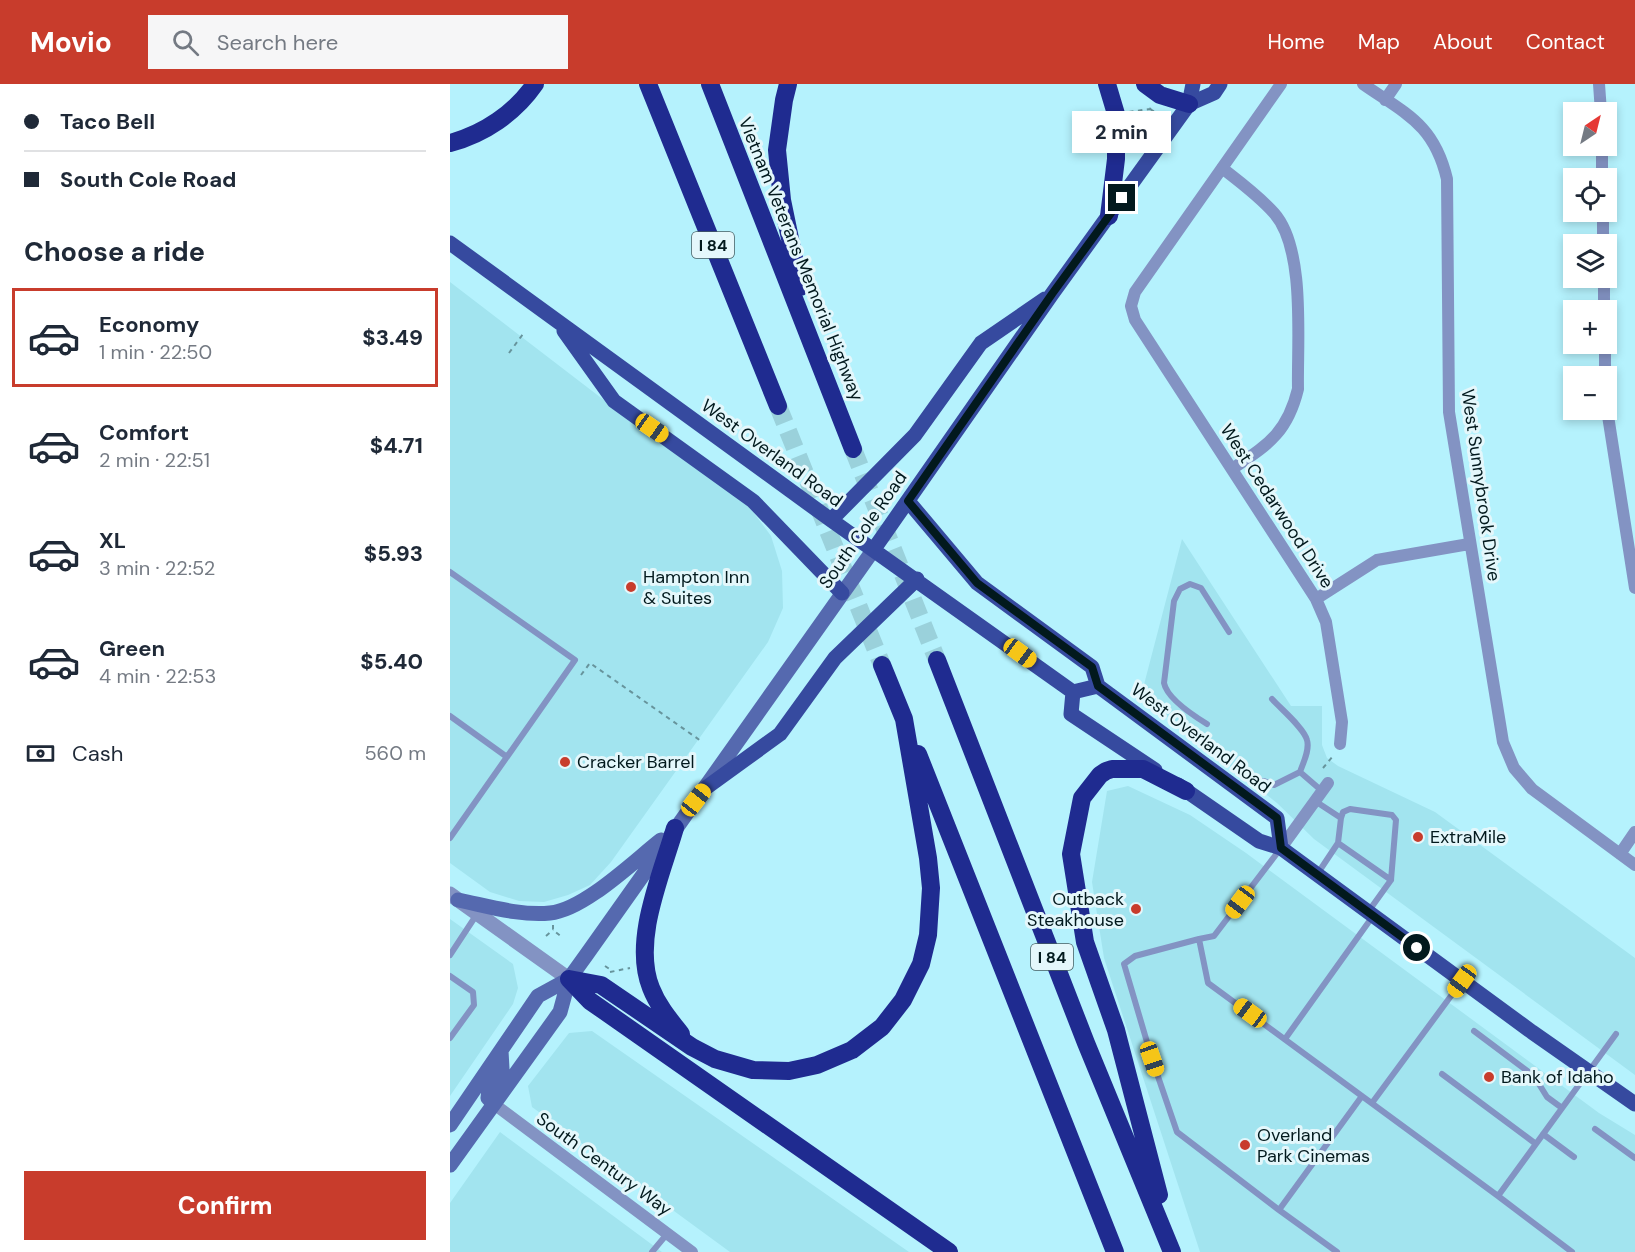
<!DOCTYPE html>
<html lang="en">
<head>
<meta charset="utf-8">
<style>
	:root { --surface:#fff; --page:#f6f6f7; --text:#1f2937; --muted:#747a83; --line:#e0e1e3; --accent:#c83c2c }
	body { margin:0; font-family:"DM Sans",sans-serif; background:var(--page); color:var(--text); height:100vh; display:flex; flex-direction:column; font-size:22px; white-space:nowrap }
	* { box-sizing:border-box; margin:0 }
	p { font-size:20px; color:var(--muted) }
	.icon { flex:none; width:33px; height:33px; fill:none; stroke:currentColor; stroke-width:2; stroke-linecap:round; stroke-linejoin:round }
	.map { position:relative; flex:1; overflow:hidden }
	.side { display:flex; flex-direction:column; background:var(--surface); width:450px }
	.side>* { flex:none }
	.hud { display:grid; align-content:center; height:132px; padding:0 24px; background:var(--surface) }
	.needle { width:39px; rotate:35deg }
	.fabs { position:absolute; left:1113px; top:18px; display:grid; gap:12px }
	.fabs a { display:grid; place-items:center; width:54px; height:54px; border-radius:0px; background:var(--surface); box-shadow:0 3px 9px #0003; font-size:30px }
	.end { position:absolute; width:27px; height:27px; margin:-14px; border:8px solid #02191d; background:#fff; box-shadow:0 0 0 3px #fff }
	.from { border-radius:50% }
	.bubble { position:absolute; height:42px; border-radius:0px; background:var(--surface); box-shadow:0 3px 9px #0003; font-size:20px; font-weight:800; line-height:42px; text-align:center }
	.car { position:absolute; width:18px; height:36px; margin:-18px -9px; border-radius:8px; box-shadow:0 0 4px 2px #0007; background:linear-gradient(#f5c518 24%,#345 0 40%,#f5c518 0 76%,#345 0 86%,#f5c518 0) }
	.hud b { display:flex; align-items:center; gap:21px; height:57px; font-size:22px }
	.hud b+b { border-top:2px solid var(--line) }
	.hud i { width:15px; height:15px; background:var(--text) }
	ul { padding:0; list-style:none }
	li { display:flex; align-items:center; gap:18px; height:99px; margin:0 12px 9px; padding:0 12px; border:3px solid transparent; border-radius:0px }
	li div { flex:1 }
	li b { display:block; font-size:22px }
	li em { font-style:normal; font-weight:800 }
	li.on { border-color:var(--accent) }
	li>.icon { width:54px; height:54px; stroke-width:1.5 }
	h2 { padding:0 24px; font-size:27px; line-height:72px }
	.pay { display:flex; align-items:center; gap:15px; height:66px; padding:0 24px; font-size:22px }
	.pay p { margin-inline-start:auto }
	.primary-button { display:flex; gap:12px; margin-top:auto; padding:12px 24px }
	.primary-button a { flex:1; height:69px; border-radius:0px; background:var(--accent); color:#fff; font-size:24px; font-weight:800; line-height:69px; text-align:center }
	header { display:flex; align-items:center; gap:36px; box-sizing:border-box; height:84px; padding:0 30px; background:var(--accent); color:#fff }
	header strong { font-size:28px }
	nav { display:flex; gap:33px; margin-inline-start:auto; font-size:21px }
	.search { width:420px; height:54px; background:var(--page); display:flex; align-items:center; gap:15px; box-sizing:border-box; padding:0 21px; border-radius:0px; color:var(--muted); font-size:22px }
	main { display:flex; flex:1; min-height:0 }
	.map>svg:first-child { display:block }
	.built { fill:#a2e4ef }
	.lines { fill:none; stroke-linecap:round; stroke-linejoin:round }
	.motorway-tunnel { stroke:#9ad1db; stroke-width:18; stroke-dasharray:18 9; stroke-linecap:butt }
	.path { stroke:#67949c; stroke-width:2; stroke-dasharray:4.5 4.5; stroke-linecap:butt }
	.service { stroke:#8393c3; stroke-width:6 }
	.minor { stroke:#8393c3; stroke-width:12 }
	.tertiary { stroke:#8393c3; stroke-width:15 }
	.secondary { stroke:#5569af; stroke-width:15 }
	.primary { stroke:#364a9f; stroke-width:15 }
	.motorway { stroke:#1f2b90; stroke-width:18 }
	.route { stroke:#02191d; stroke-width:8 }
	.poi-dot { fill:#c83c2c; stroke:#e4f7fb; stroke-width:2 }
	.labels { text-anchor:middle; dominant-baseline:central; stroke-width:6; stroke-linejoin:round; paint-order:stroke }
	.shield { fill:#e4f7fb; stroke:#465c60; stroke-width:1.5 }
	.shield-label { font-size:16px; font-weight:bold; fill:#02191d }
	.street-label { font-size:18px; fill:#02191d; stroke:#e4f7fb }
	.poi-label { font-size:18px; fill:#02191d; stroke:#e4f7fb; text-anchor:start }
</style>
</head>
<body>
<header>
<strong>Movio</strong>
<div class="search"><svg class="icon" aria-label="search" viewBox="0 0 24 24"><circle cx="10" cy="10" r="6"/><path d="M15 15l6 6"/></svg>Search here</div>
<nav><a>Home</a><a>Map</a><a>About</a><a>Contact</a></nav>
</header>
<main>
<section class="side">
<div class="hud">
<b><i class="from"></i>Taco Bell</b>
<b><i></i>South Cole Road</b>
</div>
<h2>Choose a ride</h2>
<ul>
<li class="on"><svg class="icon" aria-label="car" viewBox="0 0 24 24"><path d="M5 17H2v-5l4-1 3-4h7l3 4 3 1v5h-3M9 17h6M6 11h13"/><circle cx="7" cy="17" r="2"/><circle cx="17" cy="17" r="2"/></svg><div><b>Economy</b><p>1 min · 22:50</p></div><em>$3.49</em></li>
<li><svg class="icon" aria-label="car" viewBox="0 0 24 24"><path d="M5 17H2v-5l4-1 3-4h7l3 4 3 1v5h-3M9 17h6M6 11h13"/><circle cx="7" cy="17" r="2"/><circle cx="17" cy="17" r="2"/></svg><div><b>Comfort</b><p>2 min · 22:51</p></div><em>$4.71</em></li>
<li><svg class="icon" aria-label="car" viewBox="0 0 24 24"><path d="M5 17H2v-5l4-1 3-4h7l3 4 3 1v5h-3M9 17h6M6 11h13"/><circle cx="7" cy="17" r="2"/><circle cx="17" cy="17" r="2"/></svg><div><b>XL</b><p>3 min · 22:52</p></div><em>$5.93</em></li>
<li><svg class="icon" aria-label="car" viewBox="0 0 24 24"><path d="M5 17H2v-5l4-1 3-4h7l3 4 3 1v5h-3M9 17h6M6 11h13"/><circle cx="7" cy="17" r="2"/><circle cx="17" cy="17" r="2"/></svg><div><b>Green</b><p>4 min · 22:53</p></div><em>$5.40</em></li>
</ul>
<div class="pay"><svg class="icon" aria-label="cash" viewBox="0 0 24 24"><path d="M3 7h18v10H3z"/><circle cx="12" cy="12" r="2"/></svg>Cash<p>560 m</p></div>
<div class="primary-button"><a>Confirm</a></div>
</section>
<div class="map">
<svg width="1185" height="1168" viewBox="0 0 1185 1168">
	<rect width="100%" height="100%" fill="#b5f2fd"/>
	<path class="built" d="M 0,198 L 163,323 L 298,421 L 321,452 L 332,487 L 333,524 L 318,558 L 161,778 L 140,801 L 118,811 L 94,818 L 69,817 L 40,808 L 0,779 Z
		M 732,455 L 841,622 L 872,622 L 872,661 L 877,674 L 888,682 L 985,728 L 1185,874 L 1185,991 L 864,755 L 827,719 L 691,612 Z
		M 678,702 L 740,731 L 796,769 L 1149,1029 L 1185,1051 L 1185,1168 L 750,1168 L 654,874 L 642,798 L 657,707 Z
		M 0,835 L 63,880 L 68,904 L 63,920 L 0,1012 Z
		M 142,947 L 459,1168 L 280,1168 L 82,1023 L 78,1002 L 119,949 Z
		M 50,1048 L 212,1168 L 0,1168 L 0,1119 Z"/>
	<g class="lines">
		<path class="motorway-tunnel" d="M 328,322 L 432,581
			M 403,365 L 487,576"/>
		<path class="path" d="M 700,25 L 705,28
			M 679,28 L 700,25 L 702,22
			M 59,269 L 73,250
			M 131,591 L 140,579 L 251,657
			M 734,636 L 743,654
			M 873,684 L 883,672
			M 103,841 L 103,846 L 113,854
			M 96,852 L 103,846
			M 155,882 L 161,886
			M 160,888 L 180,884"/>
		<path class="service" d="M 0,488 L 125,576 L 0,754
			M 0,632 L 57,673
			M 757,640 C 744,632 717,614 714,599 L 724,517 L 730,505 L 740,500 L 751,504 L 779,548
			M 850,688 L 872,707
			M 814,697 L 824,701 L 850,688 C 853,679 860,666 857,656 C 854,644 831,625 822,615
			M 865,717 L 891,734 L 888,759 L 868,789
			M 891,734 L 893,728 L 900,725 L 942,731 L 946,736 L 941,796
			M 888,759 L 941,796 L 918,828
			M 831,764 L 764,852 L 749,855 L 758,899 L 1048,1112
			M 749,855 L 685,872 L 674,880 L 702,975 L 727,1048 L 829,1126 L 912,1012
			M 0,871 L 27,830
			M 0,892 L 23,908 L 24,921 L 0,954
			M 1024,947 L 1084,992 L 1097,1013 L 1112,1024
			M 835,955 L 923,832
			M 992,990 L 1086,1060
			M 922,1019 L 1012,897
			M 1145,1045 L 1185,1074
			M 1093,1050 L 1124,1073
			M 829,1126 L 887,1168
			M 202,1168 L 217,1150
			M 1122,1168 L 1048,1112 L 1166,950"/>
		<path class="minor" d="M 831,0 L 685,208 L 681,222 L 685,236 L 866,515 L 876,538 L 892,638 L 890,660
			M 913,0 C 956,30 984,40 997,95 L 999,328 L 1053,658 L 1064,684 L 1082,705 L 1185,781
			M 1149,0 L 1151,28
			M 935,16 L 946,0
			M 1152,62 L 1152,94
			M 772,84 C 790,98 809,112 824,129 C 856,165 847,258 848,305 C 837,350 817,361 782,385
			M 1153,128 L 1153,160
			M 1154,194 L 1154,226
			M 1155,260 L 1155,292
			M 1156,319 L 1185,504
			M 866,515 L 927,476 L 1019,460
			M 831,764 L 878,699
			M 1170,770 L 1185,748
			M 44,1020 L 242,1168"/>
		<path class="tertiary" d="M 0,810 L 119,895"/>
		<path class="secondary" d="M 8,816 C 38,822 70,832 100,829 C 134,826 184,777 211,756
			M 44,1020 L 38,1014 L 39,1006 L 52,985 L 51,967
			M 0,1041 L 88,912 L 119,895
			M 0,1081 L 110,928 L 119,895 L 137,870 L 424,465"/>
		<path class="primary" d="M 739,20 L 764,9 L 770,0
			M 0,159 L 381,436 L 623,608 L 648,602 L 827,734 L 831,764
			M 114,247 L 164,317 L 303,417 L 392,509
			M 458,417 L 527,499 L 642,583 L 648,602
			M 381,436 L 465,351 L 531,259 L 595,215
			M 424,465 L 602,210 L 739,20 L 743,0
			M 623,608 L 621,630 L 705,686
			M 728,701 L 809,757 L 831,764 L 1082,948 L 1185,1020
			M 257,703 L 330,650 L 385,574 L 467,495"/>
		<path class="motorway" d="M 198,0 L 328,322
			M 260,0 L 403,365
			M 338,0 L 334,16 L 327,66 L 332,116 L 350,203
			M 657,0 L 666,30 L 666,75 L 659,132
			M 695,0 L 710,11 L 739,20
			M 0,59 C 34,50 65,29 85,0
			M 487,576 L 636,959 L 722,1168
			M 468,670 L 665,1168
			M 225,744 C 211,792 182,857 201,904 C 208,922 220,936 231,950
			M 119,895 L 151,901 L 242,963 L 265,975 L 303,986 L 339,987 L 367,981 L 402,966 L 432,943 L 453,916 L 471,880 L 478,851 L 481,804 L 478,774 L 454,635 L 432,581
			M 119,895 L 140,917 L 499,1168
			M 709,1111 L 666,946 L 635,858 L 621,770 L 632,714 L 650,691 L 656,687 L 662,685 L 693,685 L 736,707"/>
	</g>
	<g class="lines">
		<path class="route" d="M 672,114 L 602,210 L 458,417 L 527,499 L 642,583 L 648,602 L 827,734 L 831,764 L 967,864"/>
	</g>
	<g class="poi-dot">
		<circle cx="181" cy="503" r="6"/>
		<circle cx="115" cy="678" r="6"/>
		<circle cx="968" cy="753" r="6"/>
		<circle cx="686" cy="825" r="6"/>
		<circle cx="1039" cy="993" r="6"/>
		<circle cx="795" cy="1061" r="6"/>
	</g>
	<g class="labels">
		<g class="shield">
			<rect x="242" y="148" width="42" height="26" rx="4.5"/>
			<rect x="581" y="860" width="42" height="26" rx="4.5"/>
		</g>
		<g class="shield-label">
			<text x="263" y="161">I 84</text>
			<text x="602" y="873">I 84</text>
		</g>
		<g class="street-label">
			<text transform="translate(351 175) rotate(68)">Vietnam Veterans Memorial Highway</text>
			<text transform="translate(322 369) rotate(36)">West Overland Road</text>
			<text transform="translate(1031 401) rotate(82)">West Sunnybrook Drive</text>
			<text transform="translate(827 422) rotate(57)">West Cedarwood Drive</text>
			<text transform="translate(413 446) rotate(-55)">South Cole Road</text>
			<text transform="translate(751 654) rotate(37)">West Overland Road</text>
			<text transform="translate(154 1080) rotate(36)">South Century Way</text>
		</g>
		<g class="poi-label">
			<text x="193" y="493">Hampton Inn<tspan x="193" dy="21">&amp; Suites</tspan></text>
			<text x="127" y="678">Cracker Barrel</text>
			<text x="980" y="753">ExtraMile</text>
			<text x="674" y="815" text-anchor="end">Outback<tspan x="674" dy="21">Steakhouse</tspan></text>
			<text x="1051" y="993">Bank of Idaho</text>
			<text x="807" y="1051">Overland<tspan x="807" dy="21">Park Cinemas</tspan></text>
		</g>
	</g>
</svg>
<div class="fabs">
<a><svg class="needle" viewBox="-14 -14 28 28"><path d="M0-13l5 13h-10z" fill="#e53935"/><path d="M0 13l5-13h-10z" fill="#747a83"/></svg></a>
<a><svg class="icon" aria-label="locate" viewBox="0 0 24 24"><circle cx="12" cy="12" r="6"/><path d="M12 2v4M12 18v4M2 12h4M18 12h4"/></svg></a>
<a><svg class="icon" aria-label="layers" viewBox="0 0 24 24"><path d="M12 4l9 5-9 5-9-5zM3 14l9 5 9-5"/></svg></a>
<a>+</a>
<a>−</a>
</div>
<i class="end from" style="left:967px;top:864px"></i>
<i class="end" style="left:672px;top:114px"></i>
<div class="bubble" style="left:622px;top:27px;width:99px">2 min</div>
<i class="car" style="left:202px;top:344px;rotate:125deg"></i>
<i class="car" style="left:570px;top:569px;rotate:126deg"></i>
<i class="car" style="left:246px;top:716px;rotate:38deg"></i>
<i class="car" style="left:790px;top:818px;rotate:217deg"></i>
<i class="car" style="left:1012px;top:897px;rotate:216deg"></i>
<i class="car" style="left:800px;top:929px;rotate:306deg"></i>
<i class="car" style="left:702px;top:975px;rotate:161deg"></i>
</div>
</main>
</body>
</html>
